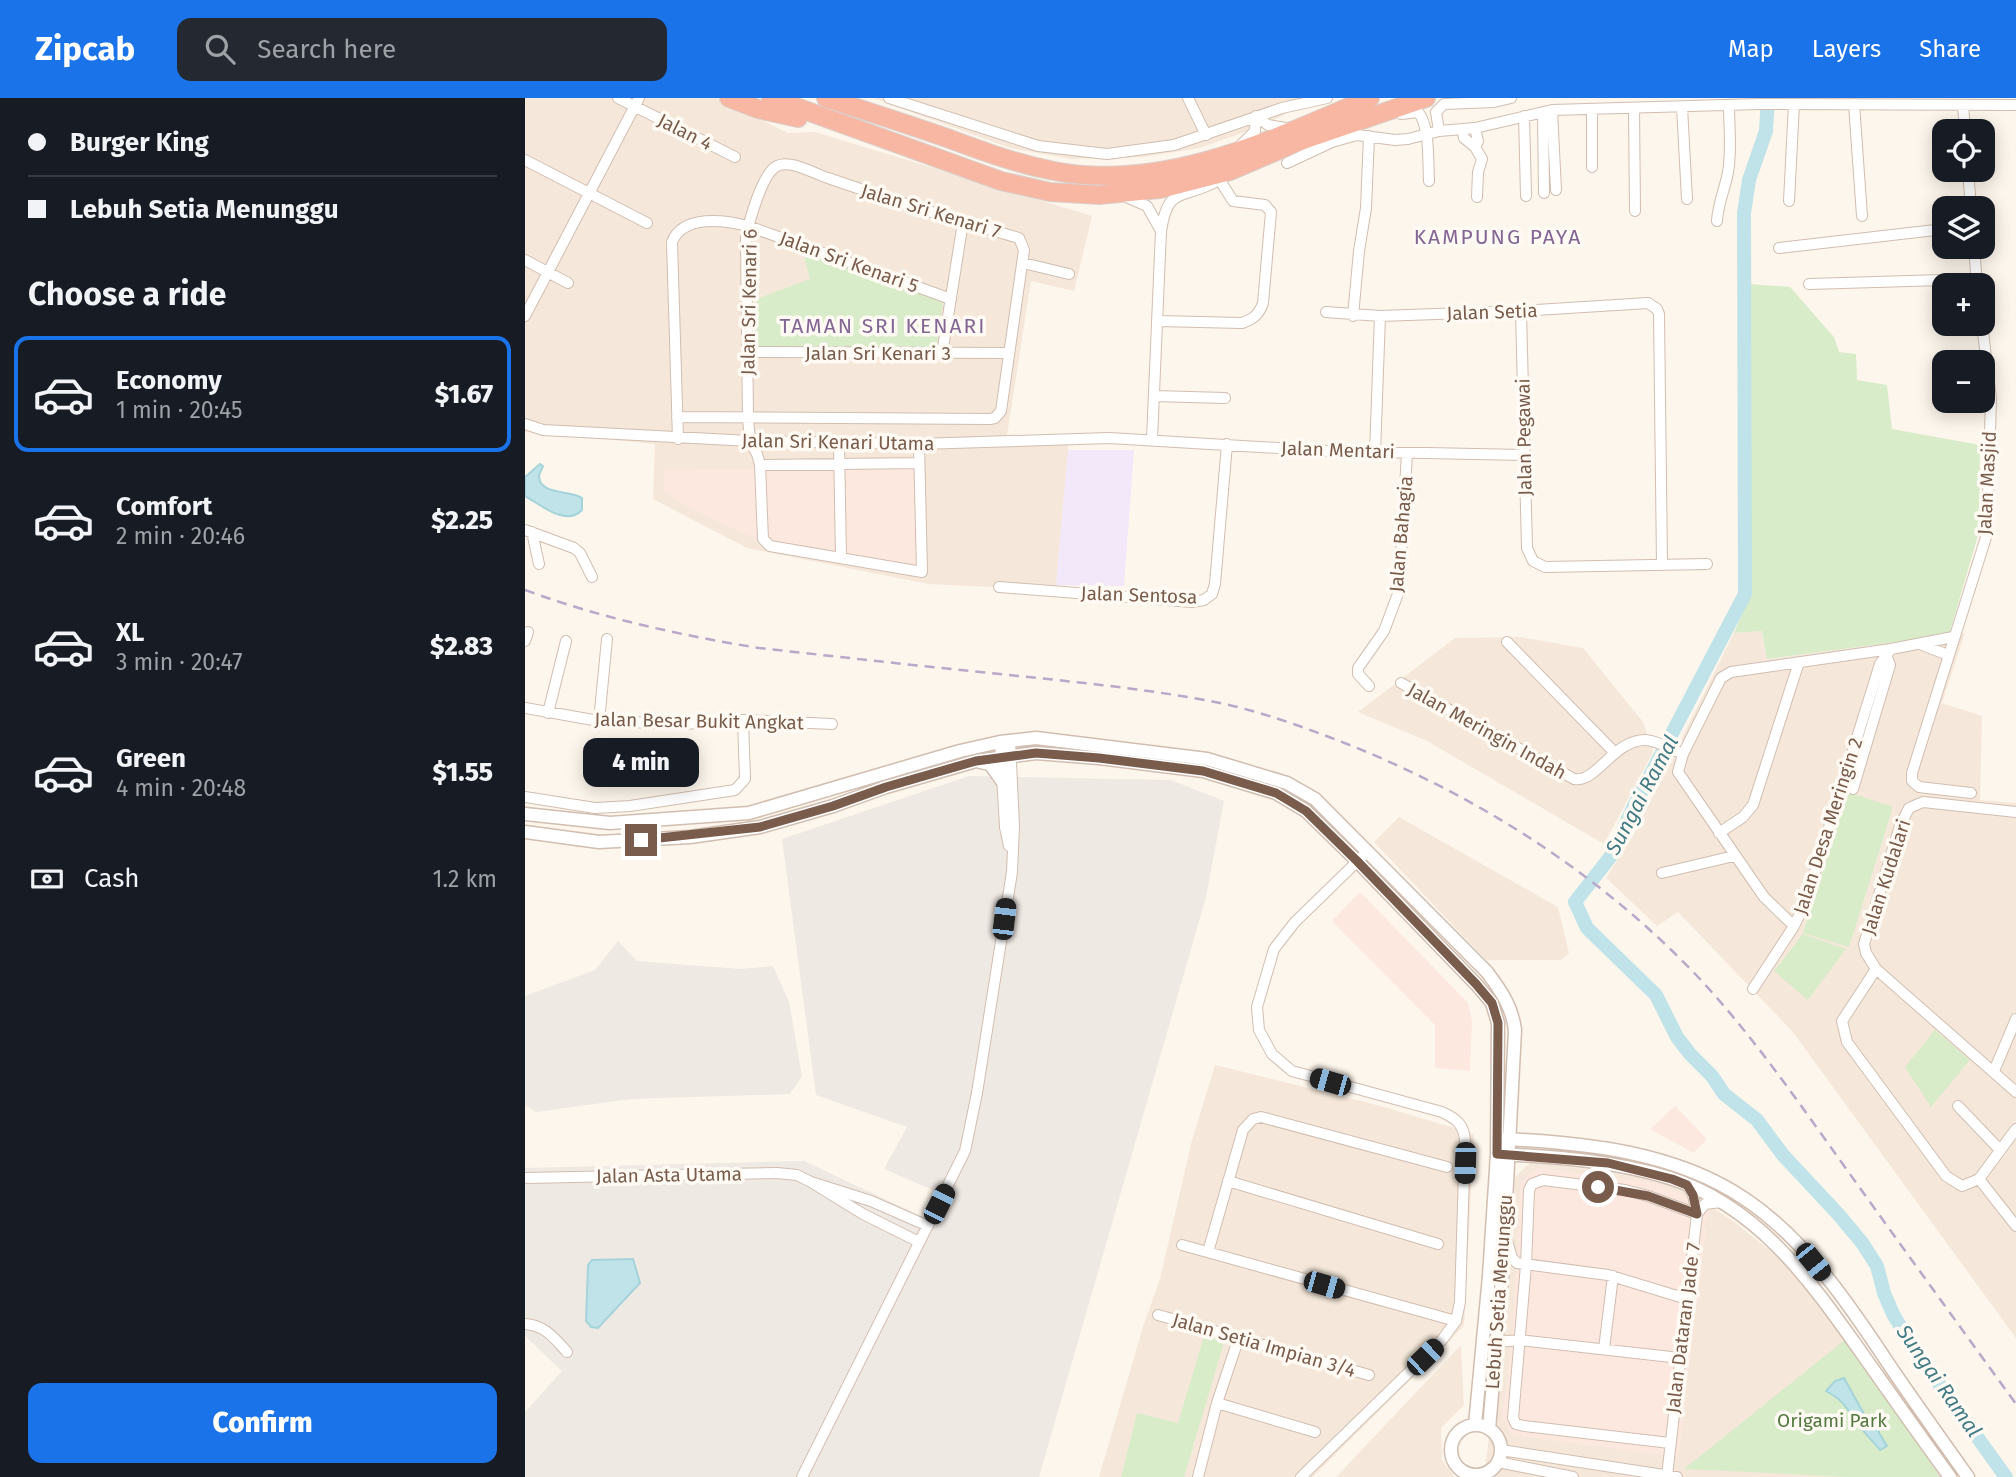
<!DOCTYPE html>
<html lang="en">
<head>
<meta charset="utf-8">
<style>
	:root { --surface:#171b24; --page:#242831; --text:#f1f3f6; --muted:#9ea1a6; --line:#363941; --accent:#1a73e8 }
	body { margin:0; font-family:"Fira Sans",sans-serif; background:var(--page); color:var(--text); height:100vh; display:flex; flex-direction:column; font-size:26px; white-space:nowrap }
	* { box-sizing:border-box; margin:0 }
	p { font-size:23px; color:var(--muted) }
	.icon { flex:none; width:38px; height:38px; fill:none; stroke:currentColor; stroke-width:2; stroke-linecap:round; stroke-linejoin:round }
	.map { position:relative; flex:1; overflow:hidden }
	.side { display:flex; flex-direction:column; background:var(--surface); width:525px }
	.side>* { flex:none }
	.banner { display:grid; align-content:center; height:154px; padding:0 28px; background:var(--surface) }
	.buttons { position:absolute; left:1407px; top:21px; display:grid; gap:14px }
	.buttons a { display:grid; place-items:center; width:63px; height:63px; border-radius:14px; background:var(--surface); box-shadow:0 4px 18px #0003; font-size:35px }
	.end { position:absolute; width:32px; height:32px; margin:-16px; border:9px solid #7a5c4d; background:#fff; box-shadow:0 0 0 4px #fff }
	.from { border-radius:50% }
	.bubble { position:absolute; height:49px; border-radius:14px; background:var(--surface); box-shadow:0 4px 18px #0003; font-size:23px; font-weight:800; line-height:49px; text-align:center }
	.car { position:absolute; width:21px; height:42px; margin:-21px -10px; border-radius:9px; box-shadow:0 0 5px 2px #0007; background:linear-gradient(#222 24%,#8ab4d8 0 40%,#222 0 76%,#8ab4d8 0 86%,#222 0) }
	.banner b { display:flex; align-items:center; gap:24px; height:66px; font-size:26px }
	.banner b+b { border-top:2px solid var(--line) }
	.banner i { width:18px; height:18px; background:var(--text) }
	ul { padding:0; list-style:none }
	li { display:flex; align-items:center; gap:21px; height:116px; margin:0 14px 10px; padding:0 14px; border:4px solid transparent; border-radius:14px }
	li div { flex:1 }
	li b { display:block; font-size:26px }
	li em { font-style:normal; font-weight:800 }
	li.active { border-color:var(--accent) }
	li>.icon { width:63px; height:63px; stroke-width:1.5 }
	h2 { padding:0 28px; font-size:32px; line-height:84px }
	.pay { display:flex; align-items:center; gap:18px; height:77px; padding:0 28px; font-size:26px }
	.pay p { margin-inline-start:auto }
	.primary-button { display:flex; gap:14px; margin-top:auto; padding:14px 28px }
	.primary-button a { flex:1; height:80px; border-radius:14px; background:var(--accent); color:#fff; font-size:28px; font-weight:800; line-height:80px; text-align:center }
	header { display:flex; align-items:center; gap:42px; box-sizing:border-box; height:98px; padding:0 35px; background:var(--accent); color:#fff }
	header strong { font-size:33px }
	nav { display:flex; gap:38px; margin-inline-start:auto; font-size:24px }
	.search { width:490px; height:63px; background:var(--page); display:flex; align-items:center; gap:18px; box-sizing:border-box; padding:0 24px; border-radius:14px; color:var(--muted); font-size:26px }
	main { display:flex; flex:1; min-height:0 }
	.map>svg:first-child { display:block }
	.residential { fill:#f5e8da }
	.commercial { fill:#fde8e0 }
	.industrial { fill:#efe9e4 }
	.education { fill:#f3e8fa }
	.green { fill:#d8ecc9 }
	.water { fill:#bfe3e8; stroke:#a5d3da; stroke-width:2 }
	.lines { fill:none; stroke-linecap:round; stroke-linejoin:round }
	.river { stroke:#bfe3e8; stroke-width:14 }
	.minor-casing { stroke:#d1beb0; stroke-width:12 }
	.tertiary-casing { stroke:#d1beb0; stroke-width:15 }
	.motorway-casing { stroke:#dad1cd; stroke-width:20 }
	.minor { stroke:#fff; stroke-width:10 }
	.tertiary { stroke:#fff; stroke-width:12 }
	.motorway { stroke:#f7b7a3; stroke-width:18 }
	.rail { stroke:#b9a8c9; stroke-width:2.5; stroke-dasharray:10 7; stroke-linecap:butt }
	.route { stroke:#7a5c4d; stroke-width:9 }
	.labels { text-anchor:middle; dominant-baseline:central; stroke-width:7; stroke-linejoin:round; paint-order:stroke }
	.street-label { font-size:19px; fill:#7a5c4d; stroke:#fffaf3 }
	.park-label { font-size:19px; fill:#537a41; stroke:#fffaf3 }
	.neighbourhood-label { font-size:21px; letter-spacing:2px; fill:#846695; stroke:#fffaf3 }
	.water-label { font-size:21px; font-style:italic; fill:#437c86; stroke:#fffaf3 }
</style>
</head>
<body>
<header>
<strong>Zipcab</strong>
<div class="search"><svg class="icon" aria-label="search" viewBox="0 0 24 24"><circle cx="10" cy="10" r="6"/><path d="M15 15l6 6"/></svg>Search here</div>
<nav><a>Map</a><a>Layers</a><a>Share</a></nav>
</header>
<main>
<section class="side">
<div class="banner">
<b><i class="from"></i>Burger King</b>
<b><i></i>Lebuh Setia Menunggu</b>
</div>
<h2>Choose a ride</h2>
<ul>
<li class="active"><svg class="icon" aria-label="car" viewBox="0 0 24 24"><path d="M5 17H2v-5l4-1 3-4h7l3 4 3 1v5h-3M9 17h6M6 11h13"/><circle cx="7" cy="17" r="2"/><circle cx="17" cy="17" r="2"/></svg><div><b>Economy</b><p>1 min · 20:45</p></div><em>$1.67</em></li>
<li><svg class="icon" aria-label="car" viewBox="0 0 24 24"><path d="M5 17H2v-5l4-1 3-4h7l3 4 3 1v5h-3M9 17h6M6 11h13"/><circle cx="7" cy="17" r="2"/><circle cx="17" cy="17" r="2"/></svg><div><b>Comfort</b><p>2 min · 20:46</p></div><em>$2.25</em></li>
<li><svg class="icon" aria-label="car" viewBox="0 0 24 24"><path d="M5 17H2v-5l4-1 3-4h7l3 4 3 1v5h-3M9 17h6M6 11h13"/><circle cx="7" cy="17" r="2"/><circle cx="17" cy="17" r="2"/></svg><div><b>XL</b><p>3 min · 20:47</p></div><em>$2.83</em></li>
<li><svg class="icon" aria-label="car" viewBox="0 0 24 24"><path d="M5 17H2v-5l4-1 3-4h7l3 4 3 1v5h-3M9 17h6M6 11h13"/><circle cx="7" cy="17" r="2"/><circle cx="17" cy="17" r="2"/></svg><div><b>Green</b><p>4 min · 20:48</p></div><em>$1.55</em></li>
</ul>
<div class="pay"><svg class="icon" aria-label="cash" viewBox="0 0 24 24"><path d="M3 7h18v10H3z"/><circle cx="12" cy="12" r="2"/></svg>Cash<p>1.2 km</p></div>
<div class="primary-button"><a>Confirm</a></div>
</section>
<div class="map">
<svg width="1491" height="1379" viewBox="0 0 1491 1379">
	<rect width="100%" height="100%" fill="#fdf6ec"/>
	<path class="residential" d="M 0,0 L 191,0 L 263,35 L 290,34 L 567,118 L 549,193 L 506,183 L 481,343 L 544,343 L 531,487 L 528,492 L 403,486 L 222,450 L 128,401 L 130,346 L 0,334 Z
		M 348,0 L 790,0 L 740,27 L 675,50 L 619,59 L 545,61 L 485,50 Z
		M 1237,533 L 1242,561 L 1440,535 L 1417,605 L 1457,618 L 1455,702 L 1491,705 L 1491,1240 L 1267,933 L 1153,814 L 1132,828 L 1081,780 L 1109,736 L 1209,535 Z
		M 995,539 L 1058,550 L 1118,624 L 1128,654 L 1079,746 L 902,643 L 833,614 L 930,540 Z
		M 874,719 L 1033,809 L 1044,855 L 1036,862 L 961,862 L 849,744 Z
		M 690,967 L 856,1008 L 949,1036 L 939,1228 L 788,1379 L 574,1379 L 618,1229 L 635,1181 L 667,1042 Z
		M 1007,1063 L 1132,1082 L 1159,1091 L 1208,1123 L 1263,1167 L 1322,1240 L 1418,1379 L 959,1379 L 984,1175 L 990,1079 Z
		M 936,1247 L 939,1307 L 916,1330 L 917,1362 L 930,1379 L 811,1379 Z"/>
	<path class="commercial" d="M 391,369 L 393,472 L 245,445 L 215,434 L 163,409 L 138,393 L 140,372 Z
		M 835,794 L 943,905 L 947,924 L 945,973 L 910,970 L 910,927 L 807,823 Z
		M 1150,1008 L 1182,1041 L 1169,1055 L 1125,1031 Z
		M 1012,1070 L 1131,1085 L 1187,1111 L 1178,1127 L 1181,1131 L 1153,1359 L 987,1337 L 977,1318 L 986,1255 L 996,1084 Z"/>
	<path class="industrial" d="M 444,678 L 646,682 L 699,703 L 681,799 L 514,1379 L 0,1379 L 0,1314 L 37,1273 L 0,1238 L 0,1070 L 279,1063 L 398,1119 L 410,1093 L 359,1071 L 382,1029 L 291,997 L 257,741 Z
		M 93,843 L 112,863 L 216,871 L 248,868 L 264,904 L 277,978 L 265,996 L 106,1001 L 11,1014 L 0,1007 L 0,898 L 70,872 Z"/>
	<path class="education" d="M 543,352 L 609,352 L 599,488 L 531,487 Z"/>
	<path class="green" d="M 278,154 L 418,204 L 411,252 L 231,251 L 232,201 L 285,181 Z
		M 1225,186 L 1265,189 L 1309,239 L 1314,254 L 1331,256 L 1332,282 L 1362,287 L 1367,331 L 1455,347 L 1454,434 L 1424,537 L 1242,561 L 1237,533 L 1209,535 L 1226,494 Z
		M 1323,694 L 1368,709 L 1324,849 L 1278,835 Z
		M 1278,836 L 1321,851 L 1283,902 L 1249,873 Z
		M 1410,932 L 1445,962 L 1406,1009 L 1380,969 Z
		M 680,1235 L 700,1241 L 659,1379 L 596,1379 L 612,1315 L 653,1325 Z
		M 1321,1241 L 1415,1379 L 1326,1379 L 1159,1371 Z"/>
	<path class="water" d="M 15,366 L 18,368 C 17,372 14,375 14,378 C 14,397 46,392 57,400 L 57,412 C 41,429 16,407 0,398 L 0,379 Z
		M 108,1161 L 115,1185 L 73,1230 L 66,1229 L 61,1223 L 63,1167 L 67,1162 Z
		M 1319,1280 L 1339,1316 L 1353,1328 L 1354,1335 L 1362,1348 L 1355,1352 C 1348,1343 1339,1335 1332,1325 C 1321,1309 1319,1303 1301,1293 L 1310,1283 Z"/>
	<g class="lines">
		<path class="river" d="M 1243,0 L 1241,33 L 1224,82 L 1219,115 L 1220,496 L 1108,710 L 1086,758 L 1050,804 L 1062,830 L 1131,897 L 1152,939 L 1165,956 L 1187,978 L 1199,996 L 1232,1022 L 1258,1057 L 1314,1117 L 1338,1146 L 1352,1168 L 1359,1195 L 1368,1216 L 1390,1253 L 1481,1379"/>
		<defs>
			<path id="minor" d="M 93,0 L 210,59
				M 364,0 L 513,48 L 582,56 L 649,47 L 757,10 L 802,0
				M 663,0 L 681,37
				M 1329,6 L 1337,118
				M 1438,7 L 1440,33
				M 1157,9 L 1162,101
				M 1109,10 L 1110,113
				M 1027,12 L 1031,92
				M 1018,14 L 1019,95
				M 876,16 L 893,14 C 905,27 903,66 904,83
				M 731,18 L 743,27 L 766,31
				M 999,18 L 1001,98
				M 950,30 L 953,43 L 950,49 L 957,61 L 953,74 L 952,99
				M 937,31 L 939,40 L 950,49
				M 914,33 L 911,14 L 919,6 L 969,4 L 986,0
				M 716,47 L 730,33 L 731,18
				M 0,62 L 122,125
				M 762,65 L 807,44 L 832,37 L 870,42 L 883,41 L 914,33 L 950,30 L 1027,12 L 1234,6 L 1491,7
				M 1067,69 L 1067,11
				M 1443,72 L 1446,110
				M 601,99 L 622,108 L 636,133
				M 1264,103 L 1269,6
				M 1192,123 C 1193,105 1200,91 1203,74 C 1207,52 1204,29 1204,7
				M 1449,149 L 1452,187
				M 1254,150 L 1419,131
				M 0,162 L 43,185
				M 498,165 L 544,176
				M 1284,186 L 1451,181
				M 996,213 L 1002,450 L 1008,463 L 1020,469 L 1182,466
				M 801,214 L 855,218 L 996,213 L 1123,205 L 1132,211 L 1134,216 L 1137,466
				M 0,218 L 114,0
				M 828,218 L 834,153 L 841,110 L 844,38
				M 632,223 L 717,225 C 728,221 734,217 738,205 L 746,114 L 740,107 L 708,103 L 694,81
				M 222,254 L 484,255
				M 417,256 L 438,124
				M 629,298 L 700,300
				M 152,319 L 465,321 L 470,320 L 476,313 L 499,152 L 494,140 C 430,122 366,102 303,80 C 290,76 265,61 252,68 C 237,75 224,124 221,140 L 223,321 L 225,343 L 232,356 L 235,367 L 238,441 L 245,448 L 397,474 L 394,346
				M 0,326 L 18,332 L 225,343 L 394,346 L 584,340 L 803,353 L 999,357
				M 153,341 L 147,144 C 158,116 200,122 223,128 L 426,201
				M 627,341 L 636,133 C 643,87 657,102 690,84
				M 314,345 L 316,460
				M 850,355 L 855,218
				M 235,367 L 394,365
				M 0,432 L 49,450 L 55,455 L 67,479
				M 7,434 L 14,466
				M 474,489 L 667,504 L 679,502 L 687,496 L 690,486 L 702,346
				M 0,543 L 3,534
				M 982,544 L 1089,654
				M 1395,546 L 1423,557
				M 876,585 L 1049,681 C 1072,685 1089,641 1121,642 C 1133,643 1146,651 1158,656
				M 844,588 L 833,576 L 833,570 L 859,533 L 874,493 L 882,355
				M 0,610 L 74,623 L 160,626 L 218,622 L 307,626
				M 23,615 L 41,543
				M 74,623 L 82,541
				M 475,644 L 480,729 L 484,748
				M 1328,691 L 1365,567 L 1362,559
				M 1446,695 L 1394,689 L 1387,683 L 1387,675 L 1462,436 L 1466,301 L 1457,226
				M 0,699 L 70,710 L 105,708 L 210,692 L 220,681 L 218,622
				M 1491,714 L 1398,704 L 1384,710 L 1375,728 L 1339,846 L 1341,855 L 1351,871 L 1491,994
				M 1194,735 L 1218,719 L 1228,707 L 1274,564
				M 1137,775 L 1209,758
				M 1269,828 L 1239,799 L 1153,674 L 1158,656 L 1196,580 L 1206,574 L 1366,551 L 1428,539
				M 1351,871 L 1317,923 L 1322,944 L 1421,1078 L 1437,1088 L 1454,1081
				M 1228,891 L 1269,828 L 1281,803 L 1355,566 L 1366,551
				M 1469,973 L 1491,921
				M 1433,1008 L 1475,1052
				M 1491,1031 L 1454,1081 L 1491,1128
				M 0,1080 L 252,1075 L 272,1077 L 286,1084
				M 703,1083 L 913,1146
				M 1172,1116 L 1180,1106 L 1196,1104
				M 982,1143 L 987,1160 L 992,1165 L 1083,1177 L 1162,1201
				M 394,1144 L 338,1116 L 286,1084 L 346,1103 L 403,1128
				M 657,1147 L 931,1223
				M 683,1154 L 718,1032 L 728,1021 L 736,1019 L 922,1069
				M 633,1217 L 844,1277
				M 0,1226 C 20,1227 30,1241 42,1254
				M 971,1244 L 995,1242 L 1155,1260
				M 1079,1251 L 1088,1178
				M 692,1305 L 790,1334
				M 1145,1345 L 999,1328 L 991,1326 L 988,1320 L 1001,1167 L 1004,1092 L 1007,1086 L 1018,1082 L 1100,1092 L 1123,1098 L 1172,1116
				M 976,1352 L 1152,1379
				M 973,1364 L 1048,1379
				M 1142,1378 L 1172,1116 L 1168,1097 L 1162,1087
				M 277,1379 L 440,1053 L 452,995 L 487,774 L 489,728 L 485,643
				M 673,1379 L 692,1305 L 714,1239
				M 776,1379 L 917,1242 L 931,1223 L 935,1204 L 940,1043 C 939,1027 932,1021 917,1014 L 767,973 L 747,956 L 734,932 L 732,909 L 749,851 L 770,824 L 843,753"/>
			<path id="tertiary" d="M 455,664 L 465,666 L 477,683
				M 0,716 L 85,725 L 224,715 L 435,653 L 475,644 L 511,640 L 682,661 L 762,685 L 790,701 L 962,874 C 976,893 987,908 990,932 L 977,1180 L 964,1331
				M 0,734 L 74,744 L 165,739 L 235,729 L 308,708 L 361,689 L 451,663 L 511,655 L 574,660 L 678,673 L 751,695 L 781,713 L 832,763 L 951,886 L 967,905 L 973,925 L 972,1056 L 964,1178 L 950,1327
				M 980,1041 C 1061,1045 1151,1054 1220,1101 C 1283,1143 1328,1212 1369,1274 C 1393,1309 1418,1344 1443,1379
				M 976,1056 C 1033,1059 1090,1063 1145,1080 C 1235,1109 1286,1184 1338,1257 C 1367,1298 1395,1338 1425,1379
				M926 1352a25 25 0 1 1 50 0a25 25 0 1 1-50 0Z"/>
			<path id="motorway" d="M 204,0 L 233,11 L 273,20
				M 246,0 L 476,83 L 525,94 L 574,97 L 635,91 L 705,73 L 775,43 L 901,0
				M 301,0 C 341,13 382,26 422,40 C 457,53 492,66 529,73 C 639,94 746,42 845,0"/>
		</defs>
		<use href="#minor" class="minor-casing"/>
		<use href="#tertiary" class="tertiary-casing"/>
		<use href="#motorway" class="motorway-casing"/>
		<use href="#minor" class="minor"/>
		<use href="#tertiary" class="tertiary"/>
		<use href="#motorway" class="motorway"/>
		<path class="rail" d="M 0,492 C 76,520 154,537 234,550 C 315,559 395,568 475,576 C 550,584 626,591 700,606 C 735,614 770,626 804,639 C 942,691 1072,772 1174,880 C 1227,937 1272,1002 1317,1065 C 1375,1146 1433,1226 1491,1306"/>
	</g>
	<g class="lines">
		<path class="route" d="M 116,742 L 235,729 L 308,708 L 361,689 L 451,663 L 511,655 L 574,660 L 678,673 L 751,695 L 781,713 L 832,763 L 951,886 L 967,905 L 973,925 L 972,1056 L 1083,1065 L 1147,1081 L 1162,1087 L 1168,1097 L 1172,1116 L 1123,1098 L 1073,1089"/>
	</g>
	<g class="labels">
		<g class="street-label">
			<text transform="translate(160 34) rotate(27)">Jalan 4</text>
			<text transform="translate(406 113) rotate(17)">Jalan Sri Kenari 7</text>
			<text transform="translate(324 164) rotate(20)">Jalan Sri Kenari 5</text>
			<text transform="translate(224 204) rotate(-89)">Jalan Sri Kenari 6</text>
			<text transform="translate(967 214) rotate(-2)">Jalan Setia</text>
			<text x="353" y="255">Jalan Sri Kenari 3</text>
			<text transform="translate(999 339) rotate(-91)">Jalan Pegawai</text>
			<text transform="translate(313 344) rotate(1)">Jalan Sri Kenari Utama</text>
			<text transform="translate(813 352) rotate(2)">Jalan Mentari</text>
			<text transform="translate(1462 385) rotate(-87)">Jalan Masjid</text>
			<text transform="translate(876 436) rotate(-85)">Jalan Bahagia</text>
			<text transform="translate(614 497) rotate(2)">Jalan Sentosa</text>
			<text transform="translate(174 623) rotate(1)">Jalan Besar Bukit Angkat</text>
			<text transform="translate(962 633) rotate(29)">Jalan Meringin Indah</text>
			<text transform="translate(1303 728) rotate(-72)">Jalan Desa Meringin 2</text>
			<text transform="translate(1361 779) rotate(-72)">Jalan Kudalari</text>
			<text transform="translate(144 1077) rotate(-1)">Jalan Asta Utama</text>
			<text transform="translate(974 1194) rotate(-86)">Lebuh Setia Menunggu</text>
			<text transform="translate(1158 1230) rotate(-83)">Jalan Dataran Jade 7</text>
			<text transform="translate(739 1247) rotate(16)">Jalan Setia Impian 3/4</text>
		</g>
		<g class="park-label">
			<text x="1307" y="1322">Origami Park</text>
		</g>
		<g class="neighbourhood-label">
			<text x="973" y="139">KAMPUNG PAYA</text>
			<text x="358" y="228">TAMAN SRI KENARI</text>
		</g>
		<g class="water-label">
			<text transform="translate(1117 697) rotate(-62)">Sungai Ramal</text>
			<text transform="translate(1414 1283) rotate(55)">Sungai Ramal</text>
		</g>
	</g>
</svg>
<div class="buttons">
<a><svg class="icon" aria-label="locate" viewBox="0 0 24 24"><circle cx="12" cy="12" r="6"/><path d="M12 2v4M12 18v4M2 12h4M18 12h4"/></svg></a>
<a><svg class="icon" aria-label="layers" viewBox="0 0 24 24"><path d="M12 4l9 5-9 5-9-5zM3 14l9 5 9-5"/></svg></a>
<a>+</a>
<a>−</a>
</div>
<i class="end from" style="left:1073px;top:1089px"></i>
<i class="end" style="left:116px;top:742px"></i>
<div class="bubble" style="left:58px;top:640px;width:116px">4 min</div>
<i class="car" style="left:479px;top:821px;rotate:7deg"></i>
<i class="car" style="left:805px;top:984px;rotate:286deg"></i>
<i class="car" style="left:940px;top:1065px;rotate:182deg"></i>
<i class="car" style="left:414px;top:1106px;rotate:27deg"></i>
<i class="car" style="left:1288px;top:1164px;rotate:141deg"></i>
<i class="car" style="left:799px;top:1187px;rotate:106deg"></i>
<i class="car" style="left:900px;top:1259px;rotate:46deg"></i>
</div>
</main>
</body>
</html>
